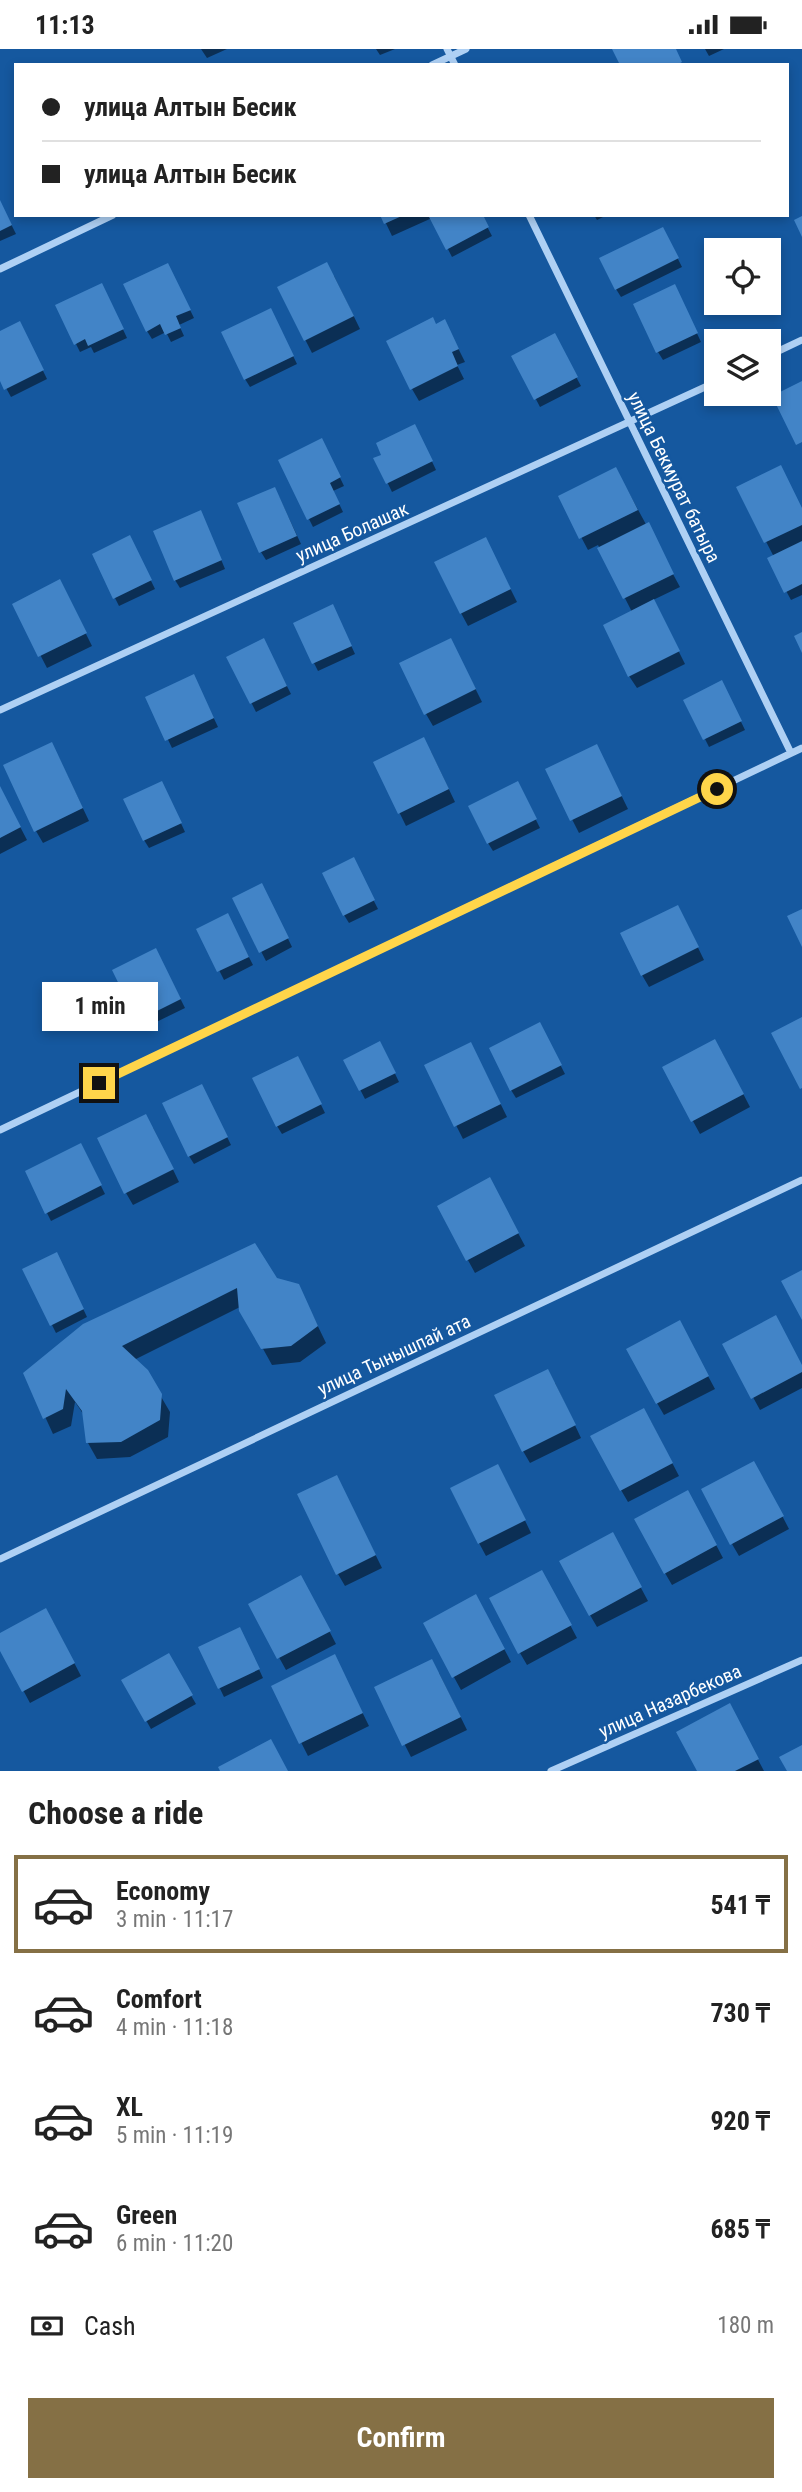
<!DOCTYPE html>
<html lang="en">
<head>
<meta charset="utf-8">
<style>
	:root { --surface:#fff; --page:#f6f6f6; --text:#222; --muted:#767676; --line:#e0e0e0; --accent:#857045 }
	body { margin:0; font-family:"Roboto Condensed",sans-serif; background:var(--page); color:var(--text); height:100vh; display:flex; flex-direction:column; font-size:26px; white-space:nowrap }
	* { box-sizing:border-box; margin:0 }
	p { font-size:23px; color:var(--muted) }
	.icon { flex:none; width:38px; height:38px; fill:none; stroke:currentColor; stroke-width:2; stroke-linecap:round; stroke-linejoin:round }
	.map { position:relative; height:1722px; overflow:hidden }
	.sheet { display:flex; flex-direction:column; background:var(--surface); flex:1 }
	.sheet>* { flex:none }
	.guide { position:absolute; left:14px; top:14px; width:775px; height:154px; border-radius:0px; box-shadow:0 4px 10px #0003; display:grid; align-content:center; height:154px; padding:0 28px; background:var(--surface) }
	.fabs { position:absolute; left:704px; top:189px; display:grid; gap:14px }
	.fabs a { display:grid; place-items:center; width:77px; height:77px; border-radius:0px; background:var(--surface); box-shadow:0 4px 10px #0003; font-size:35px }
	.end { position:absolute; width:32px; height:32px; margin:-16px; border:9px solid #ffd54a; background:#111; box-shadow:0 0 0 4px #111 }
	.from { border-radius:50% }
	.bubble { position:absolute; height:49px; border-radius:0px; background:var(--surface); box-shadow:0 4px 10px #0003; font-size:23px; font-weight:700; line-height:49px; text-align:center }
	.guide b { display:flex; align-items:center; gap:24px; height:66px; font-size:26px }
	.guide b+b { border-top:2px solid var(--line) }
	.guide i { width:18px; height:18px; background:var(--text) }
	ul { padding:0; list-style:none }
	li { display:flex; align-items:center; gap:21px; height:98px; margin:0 14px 10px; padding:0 14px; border:4px solid transparent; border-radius:0px }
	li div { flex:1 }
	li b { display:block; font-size:26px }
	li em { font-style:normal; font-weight:700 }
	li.current { border-color:var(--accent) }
	li>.icon { width:63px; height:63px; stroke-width:1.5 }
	h2 { padding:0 28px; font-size:32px; line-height:84px }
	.pay { display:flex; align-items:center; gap:18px; height:77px; padding:0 28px; font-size:26px }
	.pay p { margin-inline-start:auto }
	.cta { display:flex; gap:14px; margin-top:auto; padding:14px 28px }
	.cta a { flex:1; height:80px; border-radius:0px; background:var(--accent); color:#fff; font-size:28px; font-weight:700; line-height:80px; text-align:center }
	.status { display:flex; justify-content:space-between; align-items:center; height:49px; padding:0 35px; background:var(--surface); direction:ltr }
	.status svg { height:19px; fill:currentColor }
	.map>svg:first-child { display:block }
	.shadow { fill:#0007 }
	.building { fill:#4284c7 }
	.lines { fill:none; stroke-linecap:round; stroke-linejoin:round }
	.minor { stroke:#aed0f4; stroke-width:7 }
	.route { stroke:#ffd54a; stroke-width:9 }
	.labels { text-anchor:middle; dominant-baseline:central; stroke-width:5; stroke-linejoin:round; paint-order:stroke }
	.street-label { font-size:19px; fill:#fff; stroke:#15589f }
</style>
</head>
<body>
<div class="status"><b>11:13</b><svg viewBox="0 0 49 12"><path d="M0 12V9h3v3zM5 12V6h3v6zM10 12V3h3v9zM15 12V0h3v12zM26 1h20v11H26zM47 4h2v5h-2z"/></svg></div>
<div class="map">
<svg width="802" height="1722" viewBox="0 0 802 1722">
	<rect width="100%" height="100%" fill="#15589f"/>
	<path class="shadow" d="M 201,0 L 227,0 L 207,9 Z
		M 376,0 L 395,0 L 380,6 Z
		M 705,0 L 724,0 L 709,7 Z
		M 0,153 L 16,185 L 0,192 Z
		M 382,166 L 481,166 L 492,187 L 452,208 L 432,169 L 392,187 Z
		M 594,166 L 607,166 L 597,171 Z
		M 667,188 L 682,218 L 621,248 L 616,240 Z
		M 172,224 L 194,269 L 179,276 L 184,287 L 171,293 L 166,283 L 152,290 L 147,282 Z
		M 334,227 L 360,280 L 312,304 L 279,239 Z
		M 106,244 L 127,289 L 94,304 L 91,298 L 80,303 L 76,295 Z
		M 679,246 L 701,293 L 663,311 L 658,303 Z
		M 275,270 L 297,315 L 250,338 L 245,330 Z
		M 436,277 L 451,285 L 465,313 L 457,316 L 464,330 L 419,352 L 412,340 Z
		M 24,283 L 47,330 L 11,348 L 0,328 L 0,284 Z
		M 555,289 L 581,337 L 540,358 L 514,308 Z
		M 419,385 L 436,421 L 392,443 L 376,410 Z
		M 326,400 L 344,437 L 333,442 L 343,463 L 313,478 L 280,412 Z
		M 623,433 L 680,538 L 653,551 L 685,615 L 637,639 L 629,627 L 632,563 L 598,496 L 588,501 L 560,448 Z
		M 738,438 L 802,461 L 802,546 L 791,551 L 769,510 L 774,508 Z
		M 279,448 L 301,495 L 266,511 L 261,503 Z
		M 205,472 L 225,520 L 180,539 L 175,531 Z
		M 134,497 L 155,540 L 119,557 L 115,549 Z
		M 492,503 L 517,553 L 468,577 L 461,564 Z
		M 66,545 L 92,597 L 47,619 L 14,555 Z
		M 337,566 L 355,605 L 318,622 L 314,614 Z
		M 268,600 L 291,645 L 256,663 L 229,609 Z
		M 457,603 L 482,653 L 433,677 L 426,665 Z
		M 198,636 L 218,678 L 172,699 L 148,649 Z
		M 726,642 L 745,681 L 709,698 L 705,690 Z
		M 431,703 L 455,753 L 406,777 L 375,714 Z
		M 58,707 L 89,772 L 43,794 L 36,782 Z
		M 603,709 L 628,760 L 579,784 L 547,721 Z
		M 0,739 L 27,791 L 0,805 Z
		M 166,742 L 185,783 L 149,799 L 144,791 Z
		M 522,743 L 540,779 L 493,802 L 488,794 Z
		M 357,819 L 378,860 L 349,874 L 344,866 Z
		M 266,844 L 292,898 L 266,912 L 234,849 Z
		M 684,870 L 704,911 L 649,938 L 642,926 Z
		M 232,875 L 253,916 L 224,931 L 199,881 Z
		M 160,909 L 185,959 L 144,979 L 115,921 Z
		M 544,984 L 565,1025 L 516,1049 L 511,1041 Z
		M 384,1002 L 399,1033 L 365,1050 L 345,1011 Z
		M 722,1004 L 750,1058 L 700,1085 L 664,1019 Z
		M 477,1007 L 507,1068 L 463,1090 L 426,1017 Z
		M 302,1017 L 325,1064 L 282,1085 L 277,1077 Z
		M 206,1045 L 231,1096 L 194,1115 L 189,1107 Z
		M 153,1079 L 179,1133 L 133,1156 L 126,1144 Z
		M 85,1105 L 105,1145 L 51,1172 L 47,1164 Z
		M 496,1143 L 525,1197 L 475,1224 L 439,1158 Z
		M 255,1196 L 276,1231 L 298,1236 L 326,1294 L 300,1313 L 272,1316 L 240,1258 L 134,1311 L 146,1322 L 170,1363 L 168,1388 L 130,1408 L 97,1410 L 88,1394 L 84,1366 L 75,1353 L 71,1377 L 53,1385 L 25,1324 Z
		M 61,1213 L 87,1268 L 56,1284 L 52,1276 Z
		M 686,1286 L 715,1340 L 664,1366 L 657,1354 Z
		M 724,1295 L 802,1318 L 802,1339 L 760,1361 Z
		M 555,1334 L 581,1389 L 530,1414 L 523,1402 Z
		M 651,1373 L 679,1427 L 628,1453 L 621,1441 Z
		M 761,1426 L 789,1480 L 739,1507 L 732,1495 Z
		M 505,1430 L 531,1484 L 486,1507 L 479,1494 Z
		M 343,1440 L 382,1519 L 345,1537 L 338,1525 Z
		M 695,1456 L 723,1509 L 672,1536 L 665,1524 Z
		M 619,1498 L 648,1552 L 597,1578 L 590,1566 Z
		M 549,1536 L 577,1589 L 527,1616 L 520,1604 Z
		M 308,1541 L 336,1595 L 286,1621 L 250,1556 Z
		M 483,1560 L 511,1613 L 461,1641 L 425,1575 Z
		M 53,1573 L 81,1627 L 30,1654 L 0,1598 L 0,1586 Z
		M 244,1588 L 263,1629 L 224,1648 L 200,1598 Z
		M 168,1607 L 196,1655 L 151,1680 L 124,1632 Z
		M 341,1620 L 369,1677 L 308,1707 L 273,1638 Z
		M 439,1624 L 467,1681 L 411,1708 L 376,1639 Z
		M 736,1669 L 764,1722 L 699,1722 Z"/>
	<path class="building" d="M 612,0 L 676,0 L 682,13 L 677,16 L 620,16 Z
		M 0,151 L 12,176 L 0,182 Z
		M 380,166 L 404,166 L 384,175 Z
		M 428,166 L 483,166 L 489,178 L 446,201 Z
		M 802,167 L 802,188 L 794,171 Z
		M 663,178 L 679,209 L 615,241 L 599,209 Z
		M 327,213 L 354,267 L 304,292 L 277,238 Z
		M 168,214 L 191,261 L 176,267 L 181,279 L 165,286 L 160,275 L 146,283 L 123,235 Z
		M 102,234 L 124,280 L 88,297 L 85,290 L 74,296 L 55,256 Z
		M 675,235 L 698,284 L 656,304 L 633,255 Z
		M 271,259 L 294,307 L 244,331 L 221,283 Z
		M 433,268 L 436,275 L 445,270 L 459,300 L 452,303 L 458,317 L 410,341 L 386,292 Z
		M 20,272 L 44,321 L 4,341 L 0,332 L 0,282 Z
		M 555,284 L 578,328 L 534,351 L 511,307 Z
		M 802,332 L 802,393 L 796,396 L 772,347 Z
		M 415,375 L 433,412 L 386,435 L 373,409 L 381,406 L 376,394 Z
		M 322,389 L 341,428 L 330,434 L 340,455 L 307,471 L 278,411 Z
		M 781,416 L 802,459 L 802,476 L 764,494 L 736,438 Z
		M 616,418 L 638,461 L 579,490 L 558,447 Z
		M 275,438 L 297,487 L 259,504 L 237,454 Z
		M 201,461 L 222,511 L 174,532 L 153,482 Z
		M 649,473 L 674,525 L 623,550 L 597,499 Z
		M 130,486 L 152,531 L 113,550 L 92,505 Z
		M 486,488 L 511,540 L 460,565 L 434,513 Z
		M 802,492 L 802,535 L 784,544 L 767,509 Z
		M 60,530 L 87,584 L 38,608 L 12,555 Z
		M 654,550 L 680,602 L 628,628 L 603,576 Z
		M 333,555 L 352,597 L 312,615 L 293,574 Z
		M 802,583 L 802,604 L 794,587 Z
		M 264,589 L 287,637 L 250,655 L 226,608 Z
		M 451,589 L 476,640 L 424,666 L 399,614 Z
		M 194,625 L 214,669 L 165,692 L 145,648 Z
		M 722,631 L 742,672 L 703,691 L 683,651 Z
		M 424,688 L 449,740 L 398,765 L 373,713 Z
		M 52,693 L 83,759 L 34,783 L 3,716 Z
		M 597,695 L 622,747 L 570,772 L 545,720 Z
		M 162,732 L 182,774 L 143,792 L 123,750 Z
		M 518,732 L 537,770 L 487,795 L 468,757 Z
		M 0,737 L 21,778 L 0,789 Z
		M 354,808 L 375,851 L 343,867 L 322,824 Z
		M 262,834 L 289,889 L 259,904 L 232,849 Z
		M 678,856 L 699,898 L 641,927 L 620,884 Z
		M 802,860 L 802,898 L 787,867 Z
		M 228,864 L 249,908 L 217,923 L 196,880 Z
		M 156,899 L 181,950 L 137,972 L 112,921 Z
		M 802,968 L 802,1039 L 800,1040 L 771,984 Z
		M 540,973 L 562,1016 L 510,1042 L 489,999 Z
		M 715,990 L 744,1045 L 691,1073 L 662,1018 Z
		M 380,992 L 396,1024 L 359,1042 L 343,1011 Z
		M 471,993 L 501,1055 L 454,1078 L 424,1016 Z
		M 298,1007 L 322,1055 L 276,1078 L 252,1029 Z
		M 202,1035 L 228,1088 L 188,1108 L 162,1054 Z
		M 146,1065 L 174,1120 L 124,1145 L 97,1089 Z
		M 81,1094 L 102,1136 L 45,1165 L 25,1122 Z
		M 490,1128 L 519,1184 L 466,1212 L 437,1157 Z
		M 255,1194 L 277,1229 L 299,1235 L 318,1277 L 291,1297 L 261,1300 L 239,1262 L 237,1239 L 122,1297 L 148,1321 L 162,1345 L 160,1371 L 121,1393 L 86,1394 L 82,1362 L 66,1340 L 63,1360 L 43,1370 L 23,1324 L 83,1275 Z
		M 57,1203 L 84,1260 L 50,1277 L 22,1220 Z
		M 802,1221 L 802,1271 L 781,1232 Z
		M 776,1266 L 802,1316 L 802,1323 L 751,1350 L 722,1295 Z
		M 680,1271 L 709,1327 L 656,1355 L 626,1300 Z
		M 548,1320 L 576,1376 L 522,1403 L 494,1346 Z
		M 644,1359 L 673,1414 L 620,1442 L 590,1387 Z
		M 754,1412 L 784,1467 L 730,1496 L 701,1440 Z
		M 498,1415 L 526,1471 L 478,1495 L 450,1439 Z
		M 337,1426 L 376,1506 L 336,1526 L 297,1445 Z
		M 688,1441 L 717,1496 L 664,1525 L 634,1470 Z
		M 613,1483 L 642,1538 L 589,1567 L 559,1512 Z
		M 542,1521 L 572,1576 L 518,1605 L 489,1549 Z
		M 301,1526 L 331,1582 L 277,1610 L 248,1555 Z
		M 476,1545 L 505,1600 L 452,1629 L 423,1574 Z
		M 46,1559 L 75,1614 L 22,1643 L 0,1602 L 0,1584 Z
		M 240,1578 L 260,1620 L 218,1640 L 198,1598 Z
		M 169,1604 L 193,1646 L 145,1673 L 121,1631 Z
		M 335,1605 L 363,1664 L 299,1695 L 271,1637 Z
		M 432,1610 L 461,1668 L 402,1697 L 374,1638 Z
		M 730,1654 L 759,1710 L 735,1722 L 697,1722 L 676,1683 Z
		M 271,1690 L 288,1722 L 220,1722 L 218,1718 Z
		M 802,1696 L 802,1722 L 787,1722 L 779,1708 Z"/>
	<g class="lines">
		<path class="minor" d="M 447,0 L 455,16
			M 432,16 L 466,0
			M 529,166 L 791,704
			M 0,220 L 113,166
			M 768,307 L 802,291
			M 0,661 L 716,333
			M 0,1081 L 802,699
			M 0,1510 L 802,1131
			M 551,1722 L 802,1611"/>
	</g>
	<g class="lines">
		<path class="route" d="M 99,1034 L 717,740"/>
	</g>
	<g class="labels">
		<g class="street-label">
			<text transform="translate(674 428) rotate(64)">улица Бекмурат батыра</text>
			<text transform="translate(352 483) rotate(-24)">улица Болашак</text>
			<text transform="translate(394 1306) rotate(-25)">улица Тынышпай ата</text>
			<text transform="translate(670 1652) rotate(-24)">улица Назарбекова</text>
		</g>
	</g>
</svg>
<div class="fabs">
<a><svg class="icon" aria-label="locate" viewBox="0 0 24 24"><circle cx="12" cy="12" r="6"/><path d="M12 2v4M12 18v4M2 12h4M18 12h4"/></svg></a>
<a><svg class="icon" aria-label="layers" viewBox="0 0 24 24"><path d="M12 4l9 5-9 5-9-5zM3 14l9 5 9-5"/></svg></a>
</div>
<i class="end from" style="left:717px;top:740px"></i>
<i class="end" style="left:99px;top:1034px"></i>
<div class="bubble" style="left:42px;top:933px;width:116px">1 min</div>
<div class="guide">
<b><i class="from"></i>улица Алтын Бесик</b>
<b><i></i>улица Алтын Бесик</b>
</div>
</div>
<section class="sheet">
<h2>Choose a ride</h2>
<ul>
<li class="current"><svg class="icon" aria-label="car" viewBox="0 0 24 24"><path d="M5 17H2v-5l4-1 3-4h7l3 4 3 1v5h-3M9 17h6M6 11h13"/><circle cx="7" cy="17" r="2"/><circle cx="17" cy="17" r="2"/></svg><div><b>Economy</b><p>3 min · 11:17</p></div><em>541 ₸</em></li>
<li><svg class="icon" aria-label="car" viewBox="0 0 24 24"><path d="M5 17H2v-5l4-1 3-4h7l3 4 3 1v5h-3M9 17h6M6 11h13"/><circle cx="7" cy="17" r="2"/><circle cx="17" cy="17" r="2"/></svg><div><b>Comfort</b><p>4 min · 11:18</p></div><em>730 ₸</em></li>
<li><svg class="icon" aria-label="car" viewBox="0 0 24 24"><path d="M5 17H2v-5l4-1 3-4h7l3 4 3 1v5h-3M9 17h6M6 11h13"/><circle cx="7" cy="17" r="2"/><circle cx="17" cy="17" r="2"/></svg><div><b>XL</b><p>5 min · 11:19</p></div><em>920 ₸</em></li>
<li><svg class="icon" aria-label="car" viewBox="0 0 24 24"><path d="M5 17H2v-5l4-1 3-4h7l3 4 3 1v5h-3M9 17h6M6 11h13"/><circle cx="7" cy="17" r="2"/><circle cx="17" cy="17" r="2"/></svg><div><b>Green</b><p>6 min · 11:20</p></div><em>685 ₸</em></li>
</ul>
<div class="pay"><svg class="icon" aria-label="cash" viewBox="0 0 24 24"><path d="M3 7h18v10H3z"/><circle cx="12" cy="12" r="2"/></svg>Cash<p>180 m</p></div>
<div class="cta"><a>Confirm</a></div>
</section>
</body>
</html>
